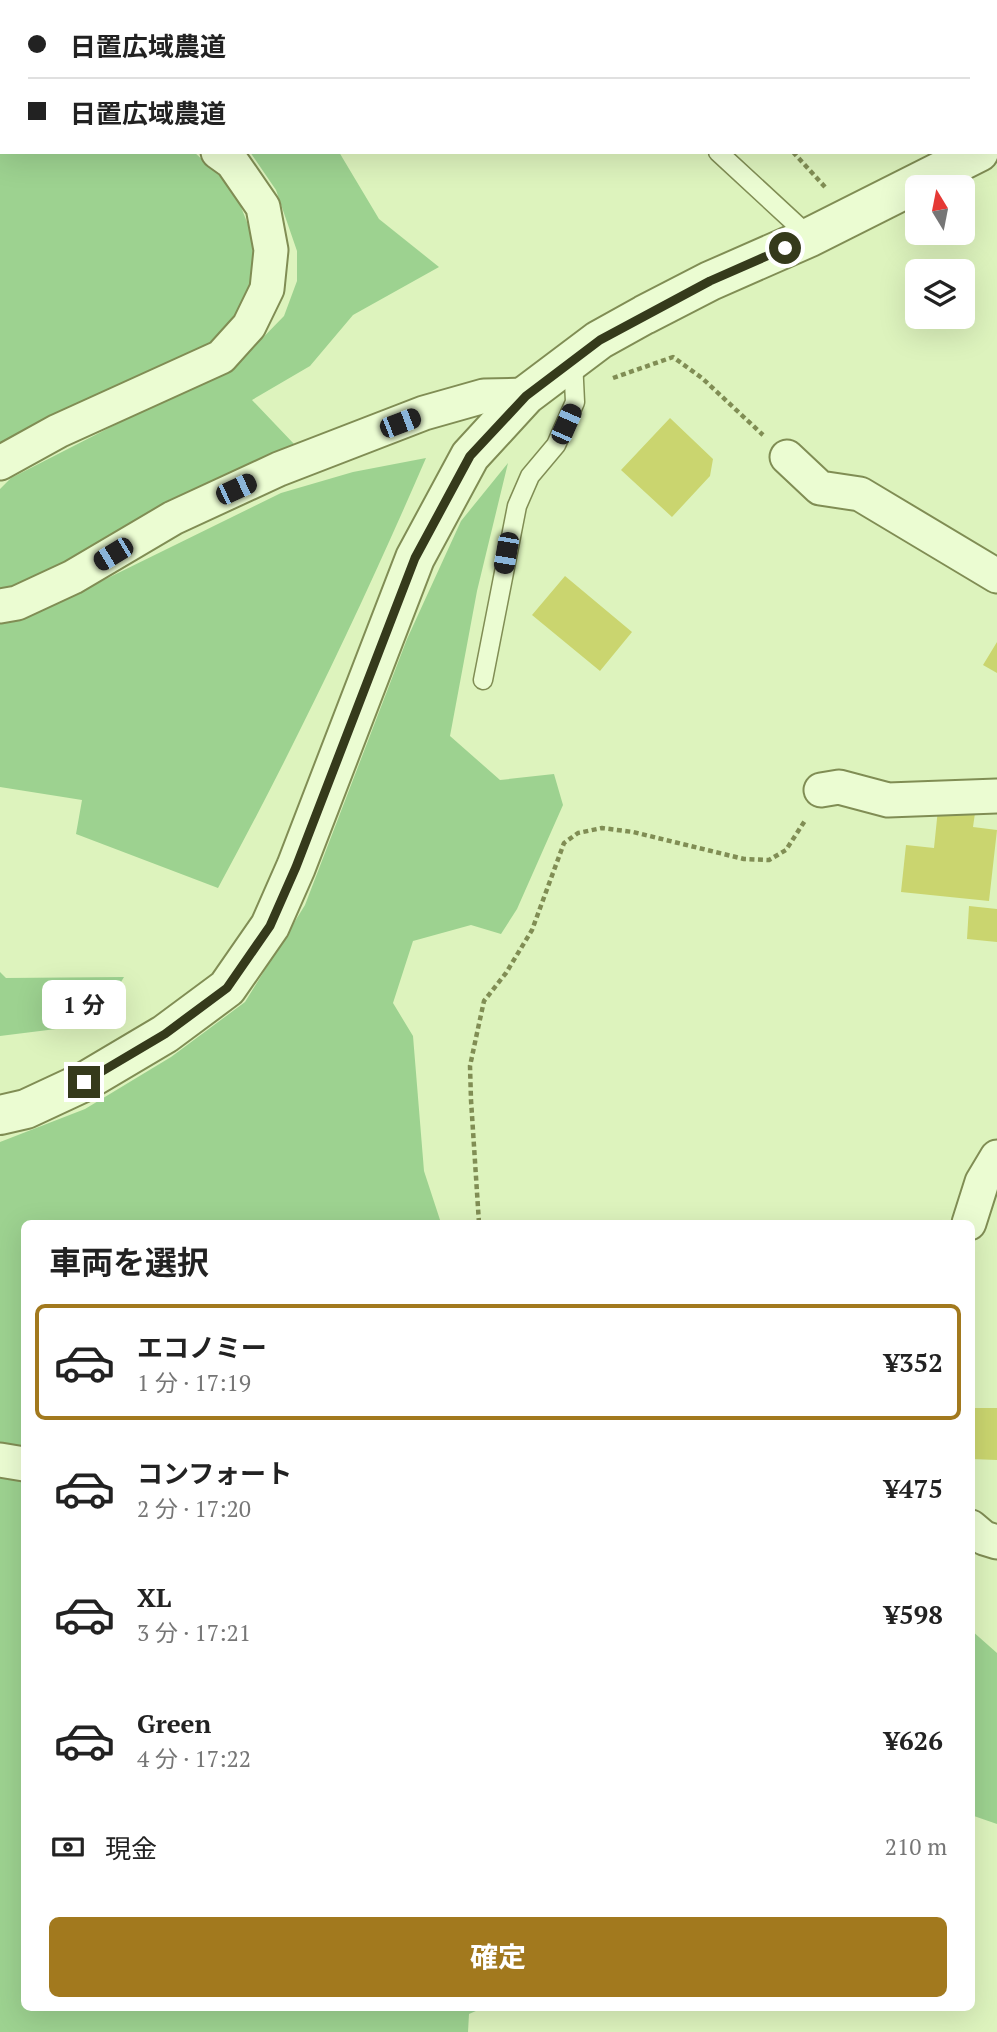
<!DOCTYPE html>
<html lang="ja">
<head>
<meta charset="utf-8">
<style>
	:root { --surface:#fff; --page:#f6f6f6; --text:#222; --muted:#767676; --line:#e0e0e0; --accent:#a2791e }
	body { margin:0; font-family:"PT Serif","Noto Sans JP",serif; background:var(--page); color:var(--text); height:100vh; display:flex; flex-direction:column; font-size:26px; white-space:nowrap }
	* { box-sizing:border-box; margin:0 }
	p { font-size:23px; color:var(--muted) }
	.icon { flex:none; width:38px; height:38px; fill:none; stroke:currentColor; stroke-width:2; stroke-linecap:round; stroke-linejoin:round }
	.map { position:relative; flex:1; overflow:hidden }
	.sheet { position:absolute; left:21px; top:1220px; width:954px; height:791px; display:flex; flex-direction:column; background:var(--surface); border-radius:10px; box-shadow:0 7px 28px #0002 }
	.sheet>* { flex:none }
	.top-card { position:absolute; left:0px; top:0px; width:998px; height:154px; box-shadow:0 7px 28px #0002; display:grid; align-content:center; height:154px; padding:0 28px; background:var(--surface) }
	.needle { width:46px; rotate:350deg }
	.buttons { position:absolute; left:905px; top:175px; display:grid; gap:14px }
	.buttons a { display:grid; place-items:center; width:70px; height:70px; border-radius:10px; background:var(--surface); box-shadow:0 7px 28px #0002; font-size:35px }
	.end { position:absolute; width:32px; height:32px; margin:-16px; border:9px solid #353a1b; background:#fff; box-shadow:0 0 0 4px #fff }
	.from { border-radius:50% }
	.bubble { position:absolute; height:49px; border-radius:10px; background:var(--surface); box-shadow:0 7px 28px #0002; font-size:23px; font-weight:700; line-height:49px; text-align:center }
	.car { position:absolute; width:21px; height:42px; margin:-21px -10px; border-radius:9px; box-shadow:0 0 5px 2px #0007; background:linear-gradient(#222 24%,#8ab4d8 0 40%,#222 0 76%,#8ab4d8 0 86%,#222 0) }
	.top-card b { display:flex; align-items:center; gap:24px; height:66px; font-size:26px }
	.top-card b+b { border-top:2px solid var(--line) }
	.top-card i { width:18px; height:18px; background:var(--text) }
	ul { padding:0; list-style:none }
	li { display:flex; align-items:center; gap:21px; height:116px; margin:0 14px 10px; padding:0 14px; border:4px solid transparent; border-radius:10px }
	li div { flex:1 }
	li b { display:block; font-size:26px }
	li em { font-style:normal; font-weight:700 }
	li.on { border-color:var(--accent) }
	li>.icon { width:63px; height:63px; stroke-width:1.5 }
	h2 { padding:0 28px; font-size:32px; line-height:84px }
	.pay { display:flex; align-items:center; gap:18px; height:77px; padding:0 28px; font-size:26px }
	.pay p { margin-inline-start:auto }
	.action { display:flex; gap:14px; margin-top:auto; padding:14px 28px }
	.action a { flex:1; height:80px; border-radius:10px; background:var(--accent); color:#fff; font-size:28px; font-weight:700; line-height:80px; text-align:center }
	.map>svg:first-child { display:block }
	.green { fill:#9dd290 }
	.building { fill:#cad56f }
	.lines { fill:none; stroke-linecap:round; stroke-linejoin:round }
	.service-casing { stroke:#808d54; stroke-width:21 }
	.minor-casing { stroke:#808d54; stroke-width:37 }
	.tertiary-casing { stroke:#808d54; stroke-width:42 }
	.path { stroke:#808d54; stroke-width:4.5; stroke-dasharray:5 3.5; stroke-linecap:butt }
	.service { stroke:#ebfcd2; stroke-width:18 }
	.minor { stroke:#ebfcd2; stroke-width:33 }
	.tertiary { stroke:#ebfcd2; stroke-width:38 }
	.route { stroke:#353a1b; stroke-width:9 }
</style>
</head>
<body>
<div class="map">
<svg width="997" height="2032" viewBox="0 0 997 2032">
	<rect width="100%" height="100%" fill="#ddf3bd"/>
	<path class="green" d="M 0,0 L 293,0 L 297,2 L 2,2 L 2,49 Z
		M 692,0 L 997,0 L 997,99 L 996,2 Z
		M 0,90 L 2,152 L 194,152 L 234,189 L 252,235 L 254,275 L 240,315 L 213,347 L 0,444 Z
		M 250,152 L 339,152 L 379,219 L 439,267 L 353,315 L 310,366 L 252,400 L 295,445 L 169,500 L 21,588 L 0,591 L 0,489 L 11,478 L 240,361 L 284,316 L 297,281 L 297,251 L 276,190 Z
		M 426,458 C 363,604 294,748 218,888 L 76,834 L 82,800 L 0,787 L 0,621 L 15,621 L 61,601 L 281,493 L 353,472 Z
		M 508,463 L 477,591 L 450,736 L 500,780 L 554,774 L 563,805 L 517,909 L 501,934 L 471,925 L 413,941 L 393,1003 L 413,1036 L 424,1171 L 441,1223 L 24,1223 L 24,2007 L 485,2007 L 469,2014 L 468,2032 L 0,2032 L 0,1142 L 85,1109 L 171,1057 L 245,1002 L 305,905 L 407,639 L 461,521 Z
		M 0,972 L 6,978 L 124,977 L 110,1000 L 64,1028 L 0,1036 Z
		M 971,1630 L 997,1653 L 997,1824 L 971,1815 Z"/>
	<path class="building" d="M 670,418 L 713,459 L 710,476 L 672,517 L 621,470 Z
		M 565,576 L 632,632 L 600,671 L 532,615 Z
		M 997,642 L 997,673 L 983,665 Z
		M 938,809 L 975,813 L 973,827 L 997,830 L 989,901 L 901,892 L 906,845 L 934,848 Z
		M 969,906 L 997,909 L 997,942 L 967,939 Z
		M 971,1408 L 997,1408 L 997,1460 L 971,1459 Z"/>
	<g class="lines">
		<defs>
			<path id="service" d="M 353,0 L 357,2
				M 718,152 L 810,237
				M 483,680 L 517,506 L 530,476 L 556,445 L 575,402 L 573,360"/>
			<path id="minor" d="M 0,69 L 2,70
				M 787,457 L 820,488 L 860,494 L 997,576
				M 0,463 L 58,431 L 221,357 L 249,326 L 267,289 L 271,250 L 263,207 L 232,162 L 218,152
				M 0,606 L 17,603 L 73,577 L 173,518 L 279,469 L 424,413 L 484,396 L 526,395
				M 821,790 L 839,787 L 888,800 L 997,796
				M 969,1223 L 982,1182 L 997,1157
				M 0,1460 L 24,1464
				M 971,1527 L 984,1538 L 997,1542"/>
			<path id="tertiary" d="M 0,1115 L 26,1109 L 84,1082 L 165,1034 L 227,988 L 270,926 L 296,867 L 415,558 L 470,456 L 526,395 L 599,340 L 644,315 L 710,281 L 810,237 L 979,152"/>
		</defs>
		<use href="#service" class="service-casing"/>
		<use href="#minor" class="minor-casing"/>
		<use href="#tertiary" class="tertiary-casing"/>
		<path class="path" d="M 659,0 L 660,2
			M 793,152 L 825,187
			M 613,378 L 673,357 L 702,378 L 763,435
			M 479,1223 L 471,1100 L 470,1066 L 477,1033 L 484,1001 L 506,973 L 532,930 L 564,843 L 578,833 L 602,828 L 633,832 L 744,859 L 769,860 L 786,850 L 806,819"/>
		<use href="#service" class="service"/>
		<use href="#minor" class="minor"/>
		<use href="#tertiary" class="tertiary"/>
	</g>
	<g class="lines">
		<path class="route" d="M 84,1082 L 165,1034 L 227,988 L 270,926 L 296,867 L 415,558 L 470,456 L 526,396 L 600,340 L 710,281 L 785,248"/>
	</g>
</svg>
<div class="buttons">
<a><svg class="needle" viewBox="-14 -14 28 28"><path d="M0-13l5 13h-10z" fill="#e53935"/><path d="M0 13l5-13h-10z" fill="#767676"/></svg></a>
<a><svg class="icon" aria-label="layers" viewBox="0 0 24 24"><path d="M12 4l9 5-9 5-9-5zM3 14l9 5 9-5"/></svg></a>
</div>
<i class="end from" style="left:785px;top:248px"></i>
<i class="end" style="left:84px;top:1082px"></i>
<div class="bubble" style="left:42px;top:980px;width:84px">1 分</div>
<i class="car" style="left:400px;top:423px;rotate:69deg"></i>
<i class="car" style="left:566px;top:424px;rotate:24deg"></i>
<i class="car" style="left:236px;top:489px;rotate:65deg"></i>
<i class="car" style="left:506px;top:553px;rotate:190deg"></i>
<i class="car" style="left:113px;top:554px;rotate:239deg"></i>
<div class="top-card">
<b><i class="from"></i>日置広域農道</b>
<b><i></i>日置広域農道</b>
</div>
<section class="sheet">
<h2>車両を選択</h2>
<ul>
<li class="on"><svg class="icon" aria-label="car" viewBox="0 0 24 24"><path d="M5 17H2v-5l4-1 3-4h7l3 4 3 1v5h-3M9 17h6M6 11h13"/><circle cx="7" cy="17" r="2"/><circle cx="17" cy="17" r="2"/></svg><div><b>エコノミー</b><p>1 分 · 17:19</p></div><em>¥352</em></li>
<li><svg class="icon" aria-label="car" viewBox="0 0 24 24"><path d="M5 17H2v-5l4-1 3-4h7l3 4 3 1v5h-3M9 17h6M6 11h13"/><circle cx="7" cy="17" r="2"/><circle cx="17" cy="17" r="2"/></svg><div><b>コンフォート</b><p>2 分 · 17:20</p></div><em>¥475</em></li>
<li><svg class="icon" aria-label="car" viewBox="0 0 24 24"><path d="M5 17H2v-5l4-1 3-4h7l3 4 3 1v5h-3M9 17h6M6 11h13"/><circle cx="7" cy="17" r="2"/><circle cx="17" cy="17" r="2"/></svg><div><b>XL</b><p>3 分 · 17:21</p></div><em>¥598</em></li>
<li><svg class="icon" aria-label="car" viewBox="0 0 24 24"><path d="M5 17H2v-5l4-1 3-4h7l3 4 3 1v5h-3M9 17h6M6 11h13"/><circle cx="7" cy="17" r="2"/><circle cx="17" cy="17" r="2"/></svg><div><b>Green</b><p>4 分 · 17:22</p></div><em>¥626</em></li>
</ul>
<div class="pay"><svg class="icon" aria-label="cash" viewBox="0 0 24 24"><path d="M3 7h18v10H3z"/><circle cx="12" cy="12" r="2"/></svg>現金<p>210 m</p></div>
<div class="action"><a>確定</a></div>
</section>
</div>
</body>
</html>
